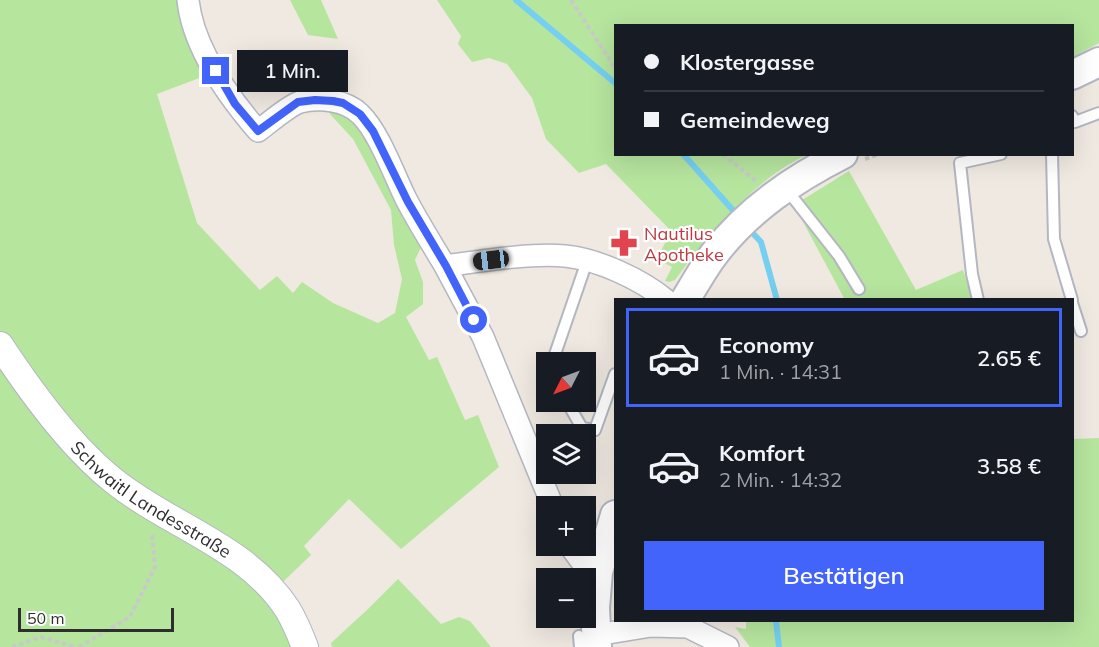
<!DOCTYPE html>
<html lang="de">
<head>
<meta charset="utf-8">
<style>
	:root { --surface:#171b24; --page:#242831; --text:#f1f3f6; --muted:#9ea1a6; --line:#363941; --accent:#4264fb }
	body { margin:0; font-family:Mulish,sans-serif; background:var(--page); color:var(--text); height:100vh; display:flex; flex-direction:column; font-size:22px; white-space:nowrap }
	* { box-sizing:border-box; margin:0 }
	p { font-size:20px; color:var(--muted) }
	.icon { flex:none; width:33px; height:33px; fill:none; stroke:currentColor; stroke-width:2; stroke-linecap:round; stroke-linejoin:round }
	.map { position:relative; flex:1; overflow:hidden }
	.details { position:absolute; left:614px; top:298px; width:460px; height:324px; display:flex; flex-direction:column; background:var(--surface); border-radius:0px; box-shadow:0 6px 24px #0002 }
	.details>* { flex:none }
	.banner { position:absolute; left:614px; top:24px; width:460px; height:132px; border-radius:0px; box-shadow:0 6px 24px #0002; display:grid; align-content:center; height:132px; padding:0 30px; background:var(--surface) }
	.needle { width:39px; rotate:228deg }
	.fabs { position:absolute; left:536px; top:352px; display:grid; gap:12px }
	.fabs a { display:grid; place-items:center; width:60px; height:60px; border-radius:0px; background:var(--surface); box-shadow:0 6px 24px #0002; font-size:30px }
	.scale { position:absolute; left:18px; bottom:15px; width:156px; box-sizing:border-box; padding-left:6px; border:3px solid #2e2e2e; border-top:0; font-size:16px; line-height:21px; white-space:nowrap; color:#2e2e2e; -webkit-text-stroke:4px #fff; paint-order:stroke }
	.end { position:absolute; width:27px; height:27px; margin:-14px; border:8px solid #4264fb; background:#fff; box-shadow:0 0 0 3px #fff }
	.from { border-radius:50% }
	.bubble { position:absolute; height:42px; border-radius:0px; background:var(--surface); box-shadow:0 6px 24px #0002; font-size:20px; font-weight:600; line-height:42px; text-align:center }
	.car { position:absolute; width:18px; height:36px; margin:-18px -9px; border-radius:8px; box-shadow:0 0 4px 2px #0007; background:linear-gradient(#222 24%,#8ab4d8 0 40%,#222 0 76%,#8ab4d8 0 86%,#222 0) }
	.banner b { display:flex; align-items:center; gap:21px; height:57px; font-size:22px }
	.banner b+b { border-top:2px solid var(--line) }
	.banner i { width:15px; height:15px; background:var(--text) }
	ul { padding:10px 0 0; list-style:none }
	li { display:flex; align-items:center; gap:18px; height:99px; margin:0 12px 9px; padding:0 18px; border:3px solid transparent; border-radius:0px }
	li div { flex:1 }
	li b { display:block; font-size:22px }
	li em { font-style:normal; font-weight:600 }
	li.on { border-color:var(--accent) }
	li>.icon { width:54px; height:54px; stroke-width:1.5 }
	.action { display:flex; gap:12px; margin-top:auto; padding:12px 30px }
	.action a { flex:1; height:69px; border-radius:0px; background:var(--accent); color:#fff; font-size:24px; font-weight:600; line-height:69px; text-align:center }
	.map>svg:first-child { display:block }
	.green { fill:#b6e59e }
	.lines { fill:none; stroke-linecap:round; stroke-linejoin:round }
	.stream { stroke:#75cff0; stroke-width:6 }
	.service-casing { stroke:#b4b7c1; stroke-width:14 }
	.minor-casing { stroke:#b4b7c1; stroke-width:24 }
	.tertiary-casing { stroke:#b4b7c1; stroke-width:28 }
	.secondary-casing { stroke:#b4b7c1; stroke-width:32 }
	.path { stroke:#c9c9c9; stroke-width:4; stroke-dasharray:4.5 3; stroke-linecap:butt }
	.service { stroke:#fff; stroke-width:10 }
	.minor { stroke:#fff; stroke-width:21 }
	.tertiary { stroke:#fff; stroke-width:26 }
	.secondary { stroke:#fff; stroke-width:28 }
	.route { stroke:#4264fb; stroke-width:8 }
	.labels { text-anchor:middle; dominant-baseline:central; stroke-width:4.5; stroke-linejoin:round; paint-order:stroke }
	.health-label { font-size:18px; fill:#be3a42; stroke:#fff; text-anchor:start }
	.street-label { font-size:18px; fill:#2e2e2e; stroke:#fff }
</style>
</head>
<body>
<div class="map">
<svg width="1099" height="647" viewBox="0 0 1099 647">
	<rect width="100%" height="100%" fill="#efe9e1"/>
	<path class="green" d="M 0,0 L 183,0 L 210,74 L 157,94 L 197,223 L 260,290 L 277,276 L 293,293 L 302,282 L 333,303 L 378,323 L 395,313 L 402,279 L 394,245 L 391,210 L 353,139 L 330,114 L 328,105 L 342,110 L 356,123 L 423,243 L 415,260 L 423,282 L 423,304 L 406,317 L 429,360 L 437,357 L 465,420 L 478,415 L 499,467 L 401,549 L 349,499 L 304,546 L 311,555 L 265,599 L 276,613 L 293,647 L 0,647 Z
		M 290,0 L 321,0 L 338,39 L 308,35 Z
		M 437,0 L 1099,0 L 1099,43 L 1073,57 L 1072,26 L 615,26 L 615,154 L 808,155 C 798,158 790,164 780,170 C 738,199 705,239 675,280 L 669,282 L 665,281 L 672,267 L 657,259 L 671,231 L 606,164 L 579,173 L 546,139 L 532,98 L 507,64 L 489,58 L 472,62 L 458,44 L 461,36 Z
		M 849,171 L 916,290 L 963,270 L 973,300 L 845,300 L 794,205 Z
		M 1099,438 L 1099,647 L 750,647 L 735,627 L 746,629 L 746,621 L 1072,621 L 1073,439 Z
		M 398,579 L 441,624 L 459,617 L 470,621 L 491,647 L 332,647 L 331,643 L 367,610 Z"/>
	<g class="lines">
		<path class="stream" d="M 516,0 L 615,83
			M 683,154 L 739,217
			M 747,227 L 761,242 L 777,300
			M 776,621 L 779,647"/>
		<defs>
			<path id="service" d="M 1072,116 L 1075,122 L 1099,113
				M 1052,154 L 1054,239 L 1072,300
				M 787,190 L 839,256 L 859,289
				M 978,300 L 972,274 L 960,163 L 1001,154
				M 1072,303 L 1081,331
				M 552,363 L 587,261
				M 567,402 L 582,428 L 595,430 L 615,374
				M 579,636 L 580,647"/>
			<path id="minor" d="M 188,0 C 193,48 227,95 258,131 C 269,123 288,106 300,102 C 319,97 346,100 360,114 C 379,132 394,175 406,199 C 418,222 432,244 445,266 C 482,261 529,253 565,256 C 598,259 642,280 666,300
				M 445,266 L 483,337 L 553,507
				M 570,546 L 587,569 L 598,572
				M 596,635 L 651,626 L 688,627 L 728,647"/>
			<g id="tertiary">
				<path id="s1" d="M 0,345 C 29,389 73,449 114,481 C 170,526 248,547 288,610 C 295,622 300,634 305,647"/>
			</g>
			<path id="secondary" d="M 1072,75 L 1099,62
				M 685,300 C 695,284 704,267 715,253 C 749,209 794,179 843,154
				M 597,647 L 595,608 L 598,572 L 615,515"/>
		</defs>
		<use href="#service" class="service-casing"/>
		<use href="#minor" class="minor-casing"/>
		<use href="#tertiary" class="tertiary-casing"/>
		<use href="#secondary" class="secondary-casing"/>
		<path class="path" d="M 571,0 L 615,68
			M 723,154 L 756,181
			M 865,159 L 879,154
			M 12,647 L 41,637 L 75,647
			M 79,647 L 130,617 L 155,567 L 152,533"/>
		<use href="#service" class="service"/>
		<use href="#minor" class="minor"/>
		<use href="#tertiary" class="tertiary"/>
		<use href="#secondary" class="secondary"/>
	</g>
	<g class="lines">
		<path class="route" d="M 216,71 L 235,104 L 258,131 L 298,102 L 315,100 L 333,101 L 343,103 L 360,114 L 373,131 L 408,202 L 446,266 L 474,320"/>
	</g>
	<defs>
		<symbol id="pharmacy-bare" viewBox="-9 -9 18 18"><path d="M-2-6h4v4h4v4h-4v4h-4v-4h-4v-4h4Z" fill="#e0444e" stroke="#fff" stroke-width="2.5" paint-order="stroke"/></symbol>
	</defs>
	<g fill-rule="evenodd">
		<use href="#pharmacy-bare" x="605" y="224" width="38" height="38"/>
	</g>
	<g class="labels">
		<g class="health-label">
			<text x="644" y="233">Nautilus<tspan x="644" dy="21">Apotheke</tspan></text>
		</g>
		<g class="street-label">
			<text stroke="none"><textPath href="#s1" startOffset="219">Schwaitl Landesstraße</textPath></text>
		</g>
	</g>
</svg>
<div class="fabs">
<a><svg class="needle" viewBox="-14 -14 28 28"><path d="M0-13l5 13h-10z" fill="#e53935"/><path d="M0 13l5-13h-10z" fill="#9ea1a6"/></svg></a>
<a><svg class="icon" aria-label="layers" viewBox="0 0 24 24"><path d="M12 4l9 5-9 5-9-5zM3 14l9 5 9-5"/></svg></a>
<a>+</a>
<a>−</a>
</div>
<div class="scale">50 m</div>
<i class="end from" style="left:474px;top:320px"></i>
<i class="end" style="left:216px;top:71px"></i>
<div class="bubble" style="left:237px;top:50px;width:111px">1 Min.</div>
<i class="car" style="left:491px;top:260px;rotate:263deg"></i>
<div class="banner">
<b><i class="from"></i>Klostergasse</b>
<b><i></i>Gemeindeweg</b>
</div>
<section class="details">
<ul>
<li class="on"><svg class="icon" aria-label="car" viewBox="0 0 24 24"><path d="M5 17H2v-5l4-1 3-4h7l3 4 3 1v5h-3M9 17h6M6 11h13"/><circle cx="7" cy="17" r="2"/><circle cx="17" cy="17" r="2"/></svg><div><b>Economy</b><p>1 Min. · 14:31</p></div><em>2.65 €</em></li>
<li><svg class="icon" aria-label="car" viewBox="0 0 24 24"><path d="M5 17H2v-5l4-1 3-4h7l3 4 3 1v5h-3M9 17h6M6 11h13"/><circle cx="7" cy="17" r="2"/><circle cx="17" cy="17" r="2"/></svg><div><b>Komfort</b><p>2 Min. · 14:32</p></div><em>3.58 €</em></li>
</ul>
<div class="action"><a>Bestätigen</a></div>
</section>
</div>
</body>
</html>
